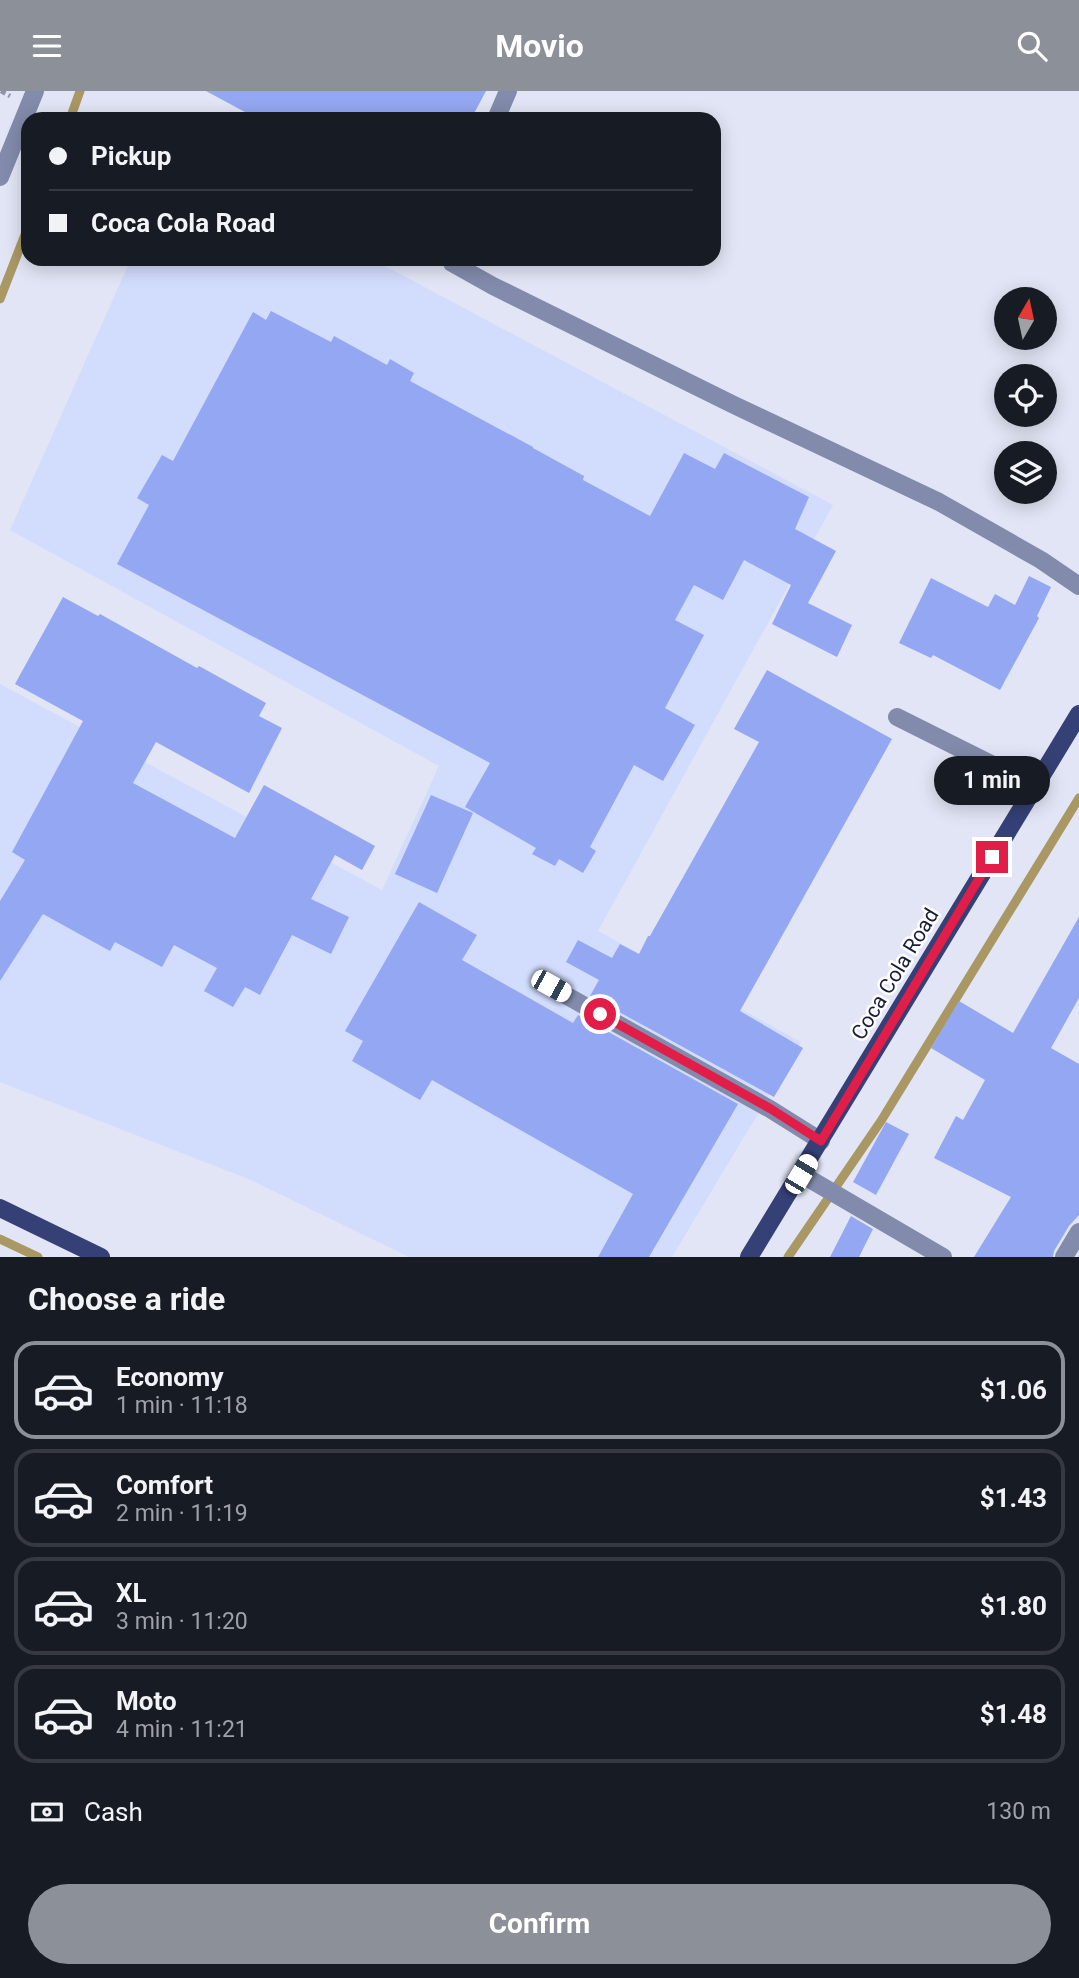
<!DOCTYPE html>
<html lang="en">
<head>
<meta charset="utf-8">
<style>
	:root { --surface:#171b24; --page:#242831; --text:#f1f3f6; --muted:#9ea1a6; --line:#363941; --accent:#8c9099 }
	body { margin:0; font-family:Roboto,sans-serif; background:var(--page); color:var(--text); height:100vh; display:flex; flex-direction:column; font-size:26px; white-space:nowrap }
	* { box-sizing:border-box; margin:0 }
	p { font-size:23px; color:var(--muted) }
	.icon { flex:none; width:38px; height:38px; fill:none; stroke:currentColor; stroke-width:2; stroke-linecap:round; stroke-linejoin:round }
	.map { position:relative; height:1166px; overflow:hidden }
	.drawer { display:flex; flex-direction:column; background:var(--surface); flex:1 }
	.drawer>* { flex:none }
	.top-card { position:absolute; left:21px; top:21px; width:700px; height:154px; border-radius:21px; box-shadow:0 4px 18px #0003; display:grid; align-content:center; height:154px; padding:0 28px; background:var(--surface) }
	.needle { width:46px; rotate:9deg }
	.tools { position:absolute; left:994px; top:196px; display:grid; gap:14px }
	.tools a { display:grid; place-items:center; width:63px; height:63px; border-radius:50%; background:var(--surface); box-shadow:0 4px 18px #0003; font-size:35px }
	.end { position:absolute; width:32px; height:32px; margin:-16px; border:9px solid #e11d48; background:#fff; box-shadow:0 0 0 4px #fff }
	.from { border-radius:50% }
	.bubble { position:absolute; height:49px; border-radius:24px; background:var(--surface); box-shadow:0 4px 18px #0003; font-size:23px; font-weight:700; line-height:49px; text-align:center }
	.car { position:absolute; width:21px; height:42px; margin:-21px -10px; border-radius:9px; box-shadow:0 0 5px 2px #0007; background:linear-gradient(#fff 24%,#345 0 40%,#fff 0 76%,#345 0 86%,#fff 0) }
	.top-card b { display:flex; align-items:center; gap:24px; height:66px; font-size:26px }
	.top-card b+b { border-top:2px solid var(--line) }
	.top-card i { width:18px; height:18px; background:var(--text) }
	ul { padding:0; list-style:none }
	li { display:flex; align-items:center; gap:21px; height:98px; margin:0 14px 10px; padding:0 14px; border:4px solid var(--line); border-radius:21px }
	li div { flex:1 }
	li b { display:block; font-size:26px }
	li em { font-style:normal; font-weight:700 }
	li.selected { border-color:var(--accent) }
	li>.icon { width:63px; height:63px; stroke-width:1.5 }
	h2 { padding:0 28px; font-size:32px; line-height:84px }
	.pay { display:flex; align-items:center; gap:18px; height:77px; padding:0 28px; font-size:26px }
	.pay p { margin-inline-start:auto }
	.cta { display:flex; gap:14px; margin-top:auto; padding:14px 28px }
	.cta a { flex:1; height:80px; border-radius:42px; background:var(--accent); color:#fff; font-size:28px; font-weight:700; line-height:80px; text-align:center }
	header { display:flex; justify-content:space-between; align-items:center; height:91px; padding:0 28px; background:var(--accent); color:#fff; font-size:32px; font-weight:700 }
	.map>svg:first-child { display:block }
	.built { fill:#d2dcfd }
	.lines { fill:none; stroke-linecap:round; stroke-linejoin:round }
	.stream { stroke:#a99863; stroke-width:9 }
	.building { fill:#94a7f2 }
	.path { stroke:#8e93a8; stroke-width:4.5; stroke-dasharray:5 3.5; stroke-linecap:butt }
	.minor { stroke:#828bab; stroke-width:18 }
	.major { stroke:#354076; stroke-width:18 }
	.route { stroke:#e11d48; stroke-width:9 }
	.labels { text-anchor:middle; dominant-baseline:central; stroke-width:5; stroke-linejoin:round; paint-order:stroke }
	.street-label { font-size:21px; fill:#171d39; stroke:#fff }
</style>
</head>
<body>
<header><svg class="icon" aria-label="menu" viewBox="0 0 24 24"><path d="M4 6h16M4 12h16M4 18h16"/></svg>Movio<svg class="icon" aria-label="search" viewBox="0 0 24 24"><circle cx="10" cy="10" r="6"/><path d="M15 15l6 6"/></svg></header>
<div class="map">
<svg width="1079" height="1166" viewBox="0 0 1079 1166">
	<rect width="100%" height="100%" fill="#e1e5f5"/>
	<path class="built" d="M 131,168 L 372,168 L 833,414 L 598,840 L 801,951 L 672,1166 L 409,1166 L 251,1089 L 0,991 L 0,593 L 382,799 L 439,675 L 10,439 Z"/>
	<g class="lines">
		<path class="stream" d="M 70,28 L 80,0
			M 0,208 L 28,136
			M 0,1148 L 38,1166
			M 788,1166 L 881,1030 L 1079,707"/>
	</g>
	<path class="building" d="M 206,0 L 486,0 L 471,28 L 258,28 Z
		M 271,220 L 331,251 L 334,245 L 387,274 L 390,268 L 414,282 L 410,290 L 533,356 L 533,357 L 584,385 L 583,389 L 650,425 L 684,362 L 715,378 L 724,362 L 809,406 L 795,438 L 836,460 L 808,512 L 852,534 L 837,566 L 772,533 L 791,494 L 744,469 L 723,509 L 694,494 L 675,529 L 704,544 L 665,617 L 695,634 L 663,690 L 634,674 L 590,756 L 596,760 L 583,782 L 559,768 L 555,775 L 532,763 L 536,757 L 465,716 L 490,672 L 117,473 L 149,414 L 137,407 L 162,364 L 173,370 L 253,221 L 266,229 Z
		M 1029,485 L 1051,496 L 1037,525 L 1039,527 L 1000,599 L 933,564 L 931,567 L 899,552 L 931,487 L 988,516 L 995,503 L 1015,514 Z
		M 63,506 L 98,525 L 100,523 L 197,577 L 199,575 L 266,612 L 259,625 L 282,637 L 249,702 L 156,651 L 133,692 L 235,747 L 264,694 L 375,755 L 362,779 L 335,764 L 311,808 L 349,826 L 331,863 L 292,844 L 260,904 L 245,896 L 233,916 L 204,900 L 217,877 L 174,854 L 162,876 L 115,851 L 110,860 L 43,823 L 0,890 L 0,810 L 25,769 L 12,761 L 83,630 L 15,593 Z
		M 767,579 L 892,648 L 740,920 L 803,957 L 774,1006 L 590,905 L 599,889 L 566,871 L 578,849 L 612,867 L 620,853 L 639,863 L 648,845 L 650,845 L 759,651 L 734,638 Z
		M 431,704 L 473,722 L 437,802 L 395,783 Z
		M 419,811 L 477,844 L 462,869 L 573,932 L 578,924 L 738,1013 L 649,1166 L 598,1166 L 633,1103 L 432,989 L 420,1009 L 352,970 L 363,950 L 345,940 Z
		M 1079,826 L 1079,907 L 1051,957 L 1079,973 L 1079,1124 L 1069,1135 L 1054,1160 L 1053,1166 L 974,1166 L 1011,1106 L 934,1067 L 956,1025 L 963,1029 L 985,989 L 931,957 L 959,910 L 1013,942 Z
		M 886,1031 L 909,1043 L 876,1104 L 853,1091 Z
		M 851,1125 L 873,1138 L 859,1166 L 830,1166 Z"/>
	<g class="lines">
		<path class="path" d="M 1,0 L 10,5"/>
		<path class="minor" d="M 496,28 L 508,0
			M 0,86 L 35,0
			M 451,168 L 452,172 L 493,195 L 734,314 L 939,411 L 1041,469 L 1079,495
			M 897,626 L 1035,695
			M 551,896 L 770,1018 L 821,1050
			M 801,1083 L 943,1166
			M 1064,1166 L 1079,1141"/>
		<path class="major" d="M 0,1117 L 101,1166
			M 749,1166 L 1079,623"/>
	</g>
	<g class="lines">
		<path class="route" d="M 600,923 L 771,1018 L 821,1050 L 992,766"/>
	</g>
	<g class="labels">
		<g class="street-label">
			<text transform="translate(895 883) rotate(-59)">Coca Cola Road</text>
		</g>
	</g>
</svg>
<div class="tools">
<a><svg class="needle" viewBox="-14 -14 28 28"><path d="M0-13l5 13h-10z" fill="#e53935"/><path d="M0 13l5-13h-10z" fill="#9ea1a6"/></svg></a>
<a><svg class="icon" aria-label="locate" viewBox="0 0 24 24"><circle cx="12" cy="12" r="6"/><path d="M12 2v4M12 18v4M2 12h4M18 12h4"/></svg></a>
<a><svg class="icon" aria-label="layers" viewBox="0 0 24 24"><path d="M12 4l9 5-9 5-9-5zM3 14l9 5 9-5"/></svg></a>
</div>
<i class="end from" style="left:600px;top:923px"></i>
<i class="end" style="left:992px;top:766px"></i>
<div class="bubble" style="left:934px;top:665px;width:116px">1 min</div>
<i class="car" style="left:551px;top:895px;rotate:119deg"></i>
<i class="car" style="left:801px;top:1083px;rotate:31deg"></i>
<div class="top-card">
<b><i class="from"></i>Pickup</b>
<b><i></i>Coca Cola Road</b>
</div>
</div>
<section class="drawer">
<h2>Choose a ride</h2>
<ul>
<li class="selected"><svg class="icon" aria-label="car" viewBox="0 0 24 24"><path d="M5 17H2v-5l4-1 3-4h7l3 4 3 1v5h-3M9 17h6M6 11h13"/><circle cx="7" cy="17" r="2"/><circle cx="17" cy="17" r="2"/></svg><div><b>Economy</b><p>1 min · 11:18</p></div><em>$1.06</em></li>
<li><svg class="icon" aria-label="car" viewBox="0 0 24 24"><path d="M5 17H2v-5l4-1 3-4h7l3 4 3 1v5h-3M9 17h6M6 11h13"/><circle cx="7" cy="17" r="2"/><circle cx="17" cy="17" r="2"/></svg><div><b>Comfort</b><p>2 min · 11:19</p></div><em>$1.43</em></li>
<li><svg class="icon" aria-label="car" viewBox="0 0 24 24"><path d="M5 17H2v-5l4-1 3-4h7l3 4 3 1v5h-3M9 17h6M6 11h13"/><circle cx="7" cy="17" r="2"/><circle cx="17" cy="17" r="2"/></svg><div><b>XL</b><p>3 min · 11:20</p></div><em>$1.80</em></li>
<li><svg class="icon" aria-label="car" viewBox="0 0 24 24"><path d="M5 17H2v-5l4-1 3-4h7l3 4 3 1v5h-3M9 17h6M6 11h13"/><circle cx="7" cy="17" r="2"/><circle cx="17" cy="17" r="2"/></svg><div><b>Moto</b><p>4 min · 11:21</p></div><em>$1.48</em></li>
</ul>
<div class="pay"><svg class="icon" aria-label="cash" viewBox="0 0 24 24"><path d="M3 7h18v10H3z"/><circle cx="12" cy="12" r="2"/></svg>Cash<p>130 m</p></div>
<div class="cta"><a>Confirm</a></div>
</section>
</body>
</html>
